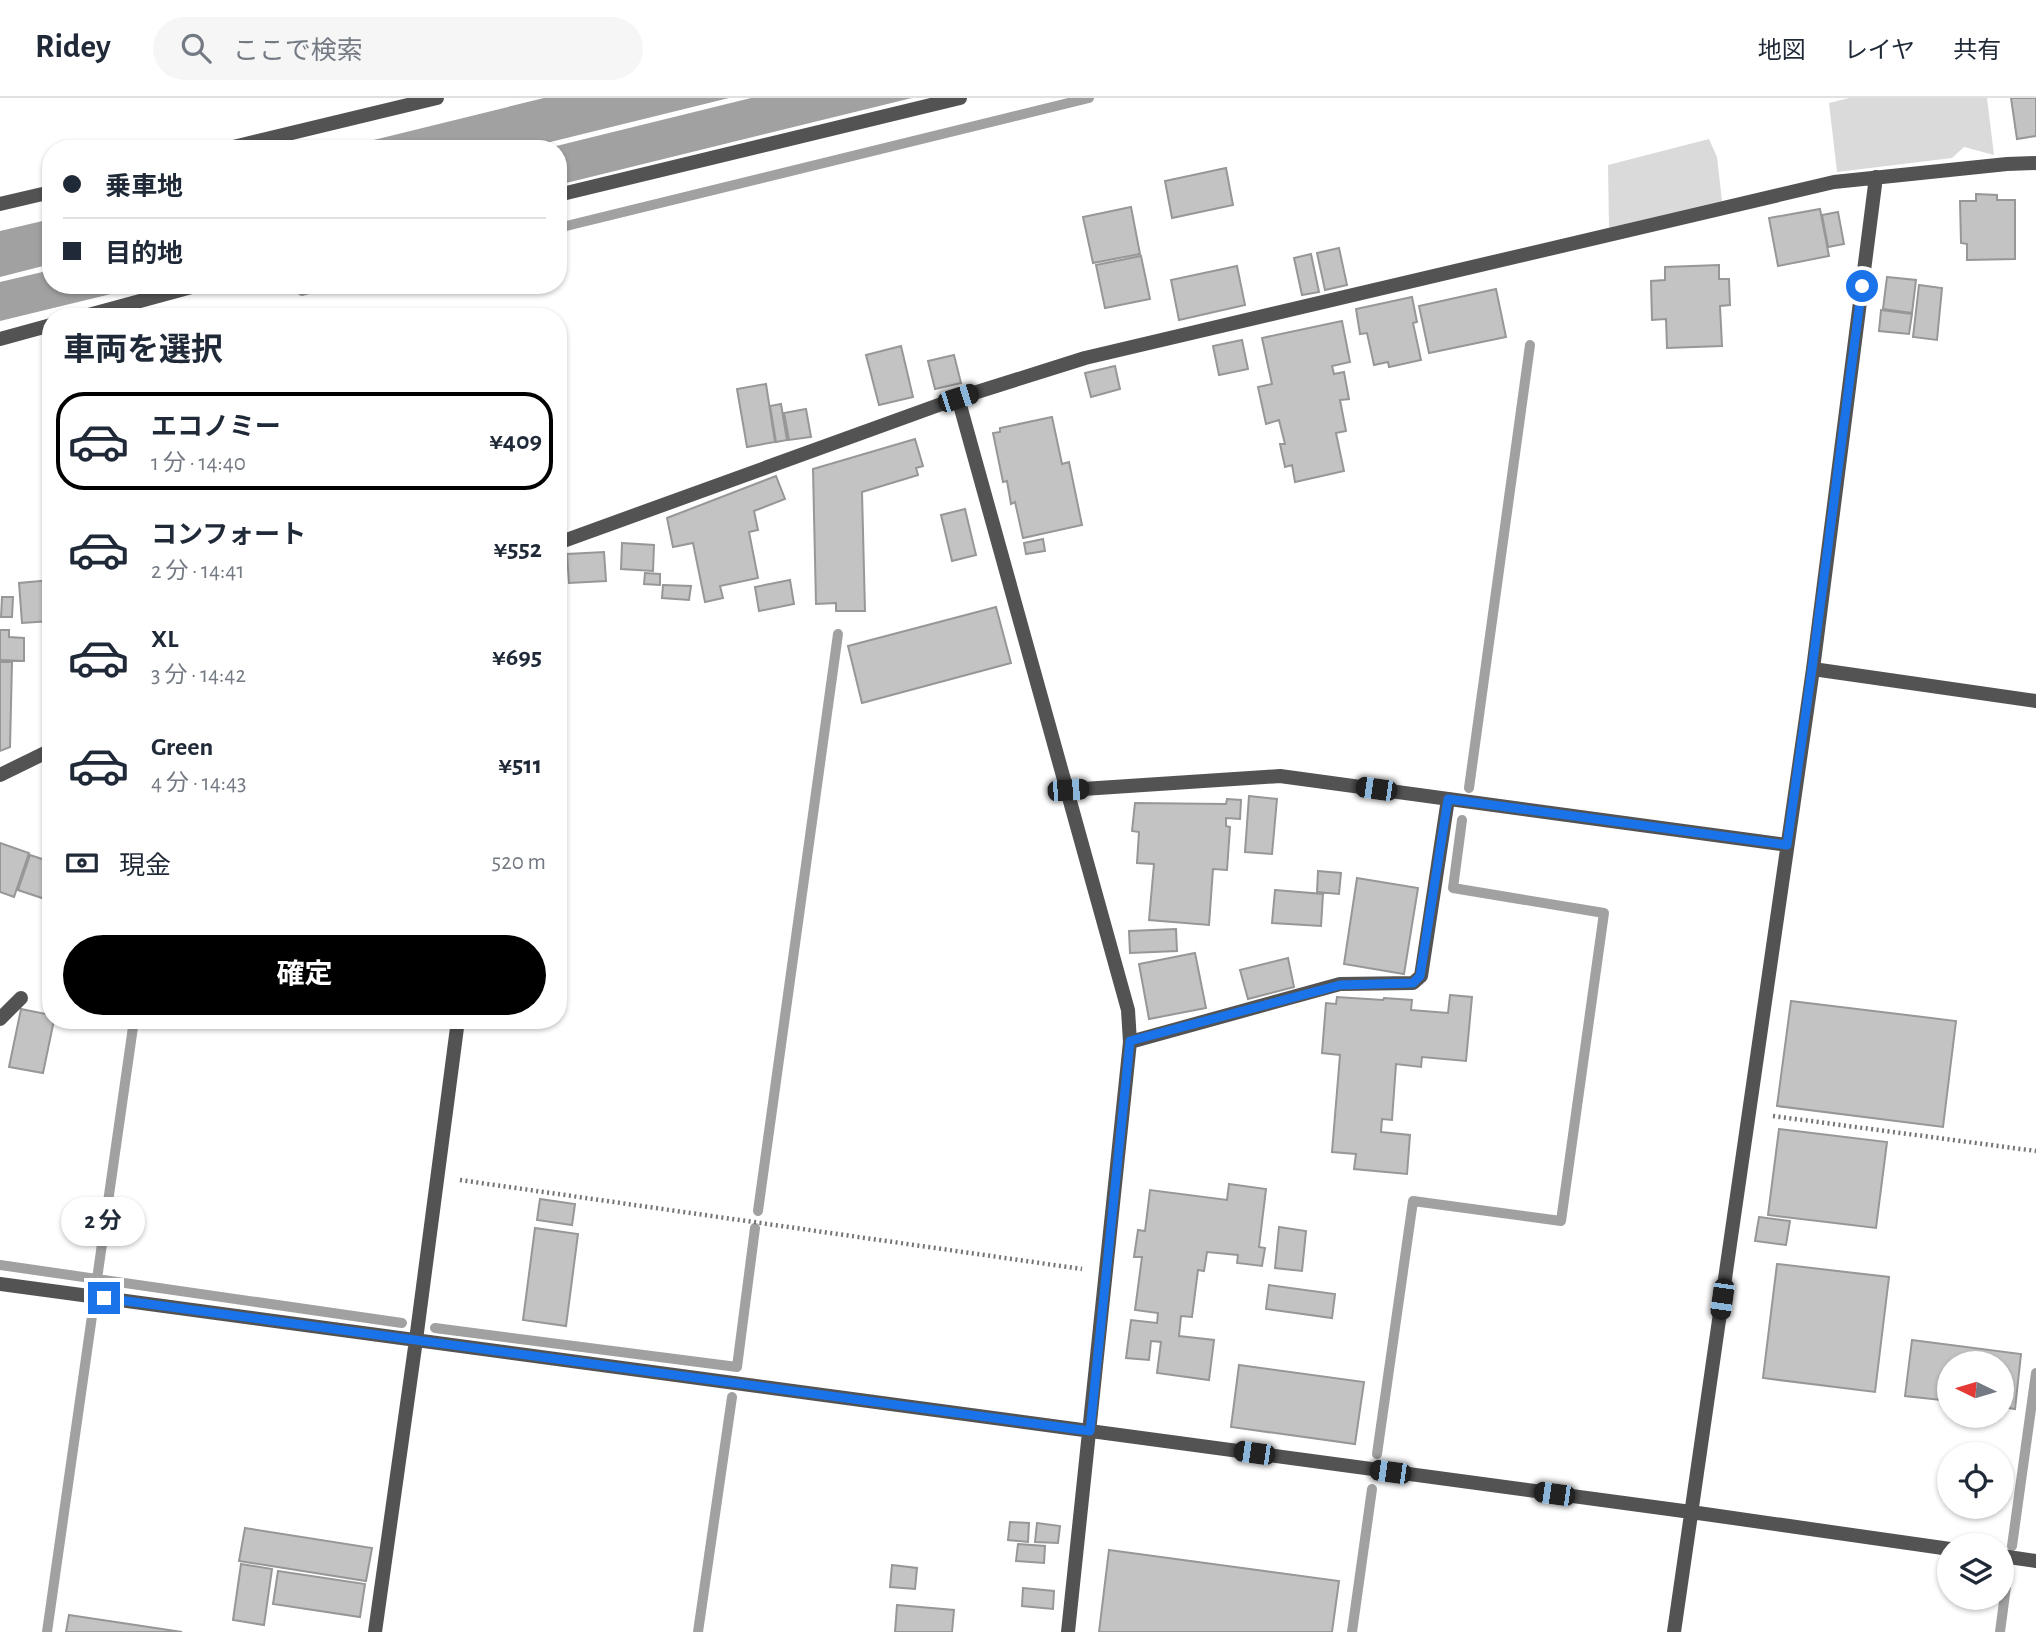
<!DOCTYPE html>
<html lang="ja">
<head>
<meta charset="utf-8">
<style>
	:root { --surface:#fff; --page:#f6f6f7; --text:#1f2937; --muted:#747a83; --line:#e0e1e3; --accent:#000 }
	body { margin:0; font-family:"Alegreya Sans","Noto Sans JP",sans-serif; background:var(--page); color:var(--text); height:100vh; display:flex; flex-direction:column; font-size:26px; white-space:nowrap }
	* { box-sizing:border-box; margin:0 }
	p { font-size:23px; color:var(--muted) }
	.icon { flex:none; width:38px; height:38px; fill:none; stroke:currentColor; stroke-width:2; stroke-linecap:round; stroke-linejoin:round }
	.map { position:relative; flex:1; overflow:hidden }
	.panel { position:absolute; left:42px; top:210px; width:525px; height:721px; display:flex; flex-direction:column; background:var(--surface); border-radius:28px; box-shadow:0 2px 5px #0004 }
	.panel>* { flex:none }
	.top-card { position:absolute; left:42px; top:42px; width:525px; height:154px; border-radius:28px; box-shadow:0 2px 5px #0004; display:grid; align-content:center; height:154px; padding:0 21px; background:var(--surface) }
	.needle { width:46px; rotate:275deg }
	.buttons { position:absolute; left:1937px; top:1253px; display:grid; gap:14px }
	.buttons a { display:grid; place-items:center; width:77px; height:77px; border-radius:50%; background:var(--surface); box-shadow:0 2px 5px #0004; font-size:35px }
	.end { position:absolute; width:32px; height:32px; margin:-16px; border:9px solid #1a73e8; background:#fff; box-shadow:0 0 0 4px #fff }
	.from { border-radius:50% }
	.bubble { position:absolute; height:49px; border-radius:24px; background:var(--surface); box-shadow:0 2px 5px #0004; font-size:23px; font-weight:700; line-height:49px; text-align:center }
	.car { position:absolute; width:21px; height:42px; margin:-21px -10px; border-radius:9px; box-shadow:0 0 5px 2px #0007; background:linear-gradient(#222 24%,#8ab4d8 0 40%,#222 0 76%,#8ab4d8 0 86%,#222 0) }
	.top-card b { display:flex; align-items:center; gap:24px; height:66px; font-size:26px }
	.top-card b+b { border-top:2px solid var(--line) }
	.top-card i { width:18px; height:18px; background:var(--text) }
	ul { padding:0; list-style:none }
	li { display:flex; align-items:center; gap:21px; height:98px; margin:0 14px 10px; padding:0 7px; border:4px solid transparent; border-radius:28px }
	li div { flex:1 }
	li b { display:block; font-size:26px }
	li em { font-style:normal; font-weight:700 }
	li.current { border-color:var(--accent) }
	li>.icon { width:63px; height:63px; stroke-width:1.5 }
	h2 { padding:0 21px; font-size:32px; line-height:84px }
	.pay { display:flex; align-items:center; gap:18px; height:77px; padding:0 21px; font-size:26px }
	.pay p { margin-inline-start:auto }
	.button { display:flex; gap:14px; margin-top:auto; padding:14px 21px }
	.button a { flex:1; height:80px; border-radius:42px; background:var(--accent); color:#fff; font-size:28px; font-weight:700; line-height:80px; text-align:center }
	header { display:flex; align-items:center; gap:42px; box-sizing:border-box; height:98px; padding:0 35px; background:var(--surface); border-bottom:2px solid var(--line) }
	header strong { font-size:33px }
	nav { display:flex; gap:38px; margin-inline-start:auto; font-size:24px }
	.search { width:490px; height:63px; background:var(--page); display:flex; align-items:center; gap:18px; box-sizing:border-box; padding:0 24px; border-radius:38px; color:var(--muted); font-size:26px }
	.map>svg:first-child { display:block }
	.green { fill:#dadada }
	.water { fill:#a1a1a1 }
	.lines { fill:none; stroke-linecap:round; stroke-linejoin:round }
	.stream { stroke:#a1a1a1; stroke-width:10 }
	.building { fill:#c3c3c3; stroke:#979797; stroke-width:2 }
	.path { stroke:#757575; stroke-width:4.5; stroke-dasharray:2 3.5; stroke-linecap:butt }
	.service { stroke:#535353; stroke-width:14 }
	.minor { stroke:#535353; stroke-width:14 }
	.route { stroke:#1a73e8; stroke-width:9 }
</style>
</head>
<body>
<header>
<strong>Ridey</strong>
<div class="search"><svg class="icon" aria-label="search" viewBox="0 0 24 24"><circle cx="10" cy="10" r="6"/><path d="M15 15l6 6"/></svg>ここで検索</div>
<nav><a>地図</a><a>レイヤ</a><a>共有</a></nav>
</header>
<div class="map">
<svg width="2036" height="1534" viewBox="0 0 2036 1534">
	<rect width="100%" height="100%" fill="#fff"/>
	<path class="green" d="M 1849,0 L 1987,0 L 1994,57 L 1964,49 L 1952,60 L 1837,74 L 1829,5 Z
		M 1709,41 L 1717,59 L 1722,103 L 1609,130 L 1608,67 Z"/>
	<path class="water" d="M 544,0 L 729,0 L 522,51 L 337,51 Z
		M 751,0 L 912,0 L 558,87 L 558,51 L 544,51 Z
		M 51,121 L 51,166 L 0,179 L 0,133 Z
		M 51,172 L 51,187 L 148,187 L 0,223 L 0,184 Z"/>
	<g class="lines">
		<path class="stream" d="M 558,130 L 1089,0
			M 302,193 L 324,187
			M 1469,690 L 1530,247
			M 758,1113 L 838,536
			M 0,1167 L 402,1225
			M 97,1181 L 134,922
			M 435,1230 L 737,1269 L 755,1130
			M 1377,1356 L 1413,1103 L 1561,1123 L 1604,815 L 1453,790 L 1462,722
			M 2012,1448 L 2036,1275
			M 47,1534 L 93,1211
			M 698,1534 L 732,1299
			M 1352,1534 L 1372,1391
			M 2000,1534 L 2007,1481"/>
	</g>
	<path class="building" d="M 2011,0 L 2036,0 L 2036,38 L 2017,41 Z
		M 1226,70 L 1233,107 L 1172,120 L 1165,83 Z
		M 1976,96 L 1997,97 L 1997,102 L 2015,102 L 2015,161 L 1967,162 L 1967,146 L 1961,145 L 1960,103 L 1976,103 Z
		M 1131,109 L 1140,156 L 1093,165 L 1083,119 Z
		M 1820,111 L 1829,158 L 1778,168 L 1769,120 Z
		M 1838,114 L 1844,146 L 1828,149 L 1822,117 Z
		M 1339,150 L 1347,187 L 1325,192 L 1317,155 Z
		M 1311,156 L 1319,194 L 1302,197 L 1294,160 Z
		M 1141,158 L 1150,201 L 1105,210 L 1096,167 Z
		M 1719,167 L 1719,181 L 1729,181 L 1730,207 L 1720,208 L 1722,248 L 1667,250 L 1666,221 L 1652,222 L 1651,183 L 1665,182 L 1665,169 Z
		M 1237,168 L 1245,207 L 1179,222 L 1171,182 Z
		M 1887,179 L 1916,182 L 1912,215 L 1883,211 Z
		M 1919,187 L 1942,190 L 1937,242 L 1913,239 Z
		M 1496,191 L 1506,239 L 1429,255 L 1419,208 Z
		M 1412,199 L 1417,224 L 1413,225 L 1421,262 L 1389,269 L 1388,264 L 1374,267 L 1367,235 L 1360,236 L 1356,211 Z
		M 1881,212 L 1912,216 L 1909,236 L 1879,233 Z
		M 1342,223 L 1350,264 L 1332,268 L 1334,276 L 1344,274 L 1349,301 L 1340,302 L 1346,333 L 1336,335 L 1344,373 L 1295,384 L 1292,367 L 1285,369 L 1280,346 L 1285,346 L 1279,322 L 1266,326 L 1258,289 L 1272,286 L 1262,240 Z
		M 1242,242 L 1248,271 L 1219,277 L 1213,248 Z
		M 901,248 L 913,299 L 879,307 L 866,257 Z
		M 954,257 L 961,285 L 935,291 L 928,263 Z
		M 1115,268 L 1120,291 L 1091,299 L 1085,275 Z
		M 766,286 L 775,344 L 747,349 L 737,291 Z
		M 781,306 L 787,342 L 776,344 L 770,308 Z
		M 806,311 L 811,339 L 789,342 L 784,315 Z
		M 1052,319 L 1062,366 L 1069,364 L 1082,427 L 1023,440 L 1015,404 L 1011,406 L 1007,383 L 1003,384 L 993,335 L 1000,334 L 1000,330 Z
		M 915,341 L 923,368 L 916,370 L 918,377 L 862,394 L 865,513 L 836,513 L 836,505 L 816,506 L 813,371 Z
		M 776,378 L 785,401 L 754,413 L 758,432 L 749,434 L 758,480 L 720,488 L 723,500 L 705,504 L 693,445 L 673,449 L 667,420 Z
		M 965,411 L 976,457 L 952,463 L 941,417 Z
		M 1043,441 L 1045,453 L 1026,456 L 1024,445 Z
		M 622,445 L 654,447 L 653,473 L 621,471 Z
		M 604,454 L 606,483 L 569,485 L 567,456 Z
		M 645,475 L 660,476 L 660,487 L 644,486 Z
		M 51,482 L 51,523 L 22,525 L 19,485 Z
		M 790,482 L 794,506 L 759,513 L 755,489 Z
		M 663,487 L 691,488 L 689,502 L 662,500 Z
		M 2,499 L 13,499 L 12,519 L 1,519 Z
		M 996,509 L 1011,565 L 862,605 L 848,548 Z
		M 0,532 L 9,532 L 9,539 L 24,540 L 24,563 L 0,562 Z
		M 0,564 L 12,564 L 10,649 L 0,653 Z
		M 1249,698 L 1277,701 L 1272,756 L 1245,754 Z
		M 1227,701 L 1241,702 L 1240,721 L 1226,720 L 1226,728 L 1230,729 L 1227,772 L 1213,771 L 1209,827 L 1149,822 L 1154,766 L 1137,765 L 1139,734 L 1132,733 L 1135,705 L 1226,706 Z
		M 0,745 L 29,755 L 14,799 L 0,794 Z
		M 30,757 L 51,764 L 51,803 L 18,792 Z
		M 1318,773 L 1341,775 L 1339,796 L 1317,794 Z
		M 1357,780 L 1418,790 L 1404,876 L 1344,866 Z
		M 1275,792 L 1323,796 L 1321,828 L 1272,825 Z
		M 1176,831 L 1177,853 L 1130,855 L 1129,833 Z
		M 1195,855 L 1206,910 L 1149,921 L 1139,866 Z
		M 1288,860 L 1294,889 L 1248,901 L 1240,872 Z
		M 1450,897 L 1472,899 L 1466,963 L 1422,959 L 1421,969 L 1396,966 L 1392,1022 L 1382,1021 L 1381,1034 L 1410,1037 L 1407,1076 L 1354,1071 L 1356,1056 L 1332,1054 L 1340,957 L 1322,955 L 1326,905 L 1336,906 L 1337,899 L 1383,902 L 1384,900 L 1412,902 L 1411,912 L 1448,915 Z
		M 1791,903 L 1956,923 L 1943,1029 L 1777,1008 Z
		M 21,911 L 51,917 L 51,922 L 54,922 L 43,975 L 9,969 Z
		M 1779,1031 L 1887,1044 L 1876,1130 L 1768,1117 Z
		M 1229,1086 L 1266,1091 L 1259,1149 L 1265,1150 L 1262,1168 L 1237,1165 L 1238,1157 L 1207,1154 L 1204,1173 L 1198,1172 L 1192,1219 L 1181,1218 L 1179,1238 L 1214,1242 L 1209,1282 L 1157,1275 L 1161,1244 L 1151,1243 L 1149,1262 L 1126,1260 L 1131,1222 L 1157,1225 L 1158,1215 L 1135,1212 L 1142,1159 L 1134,1159 L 1138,1132 L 1145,1133 L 1150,1092 L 1227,1102 Z
		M 540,1101 L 575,1106 L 572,1127 L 537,1122 Z
		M 1759,1119 L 1790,1123 L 1786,1147 L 1755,1143 Z
		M 1279,1129 L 1306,1133 L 1302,1173 L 1275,1170 Z
		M 535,1130 L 578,1136 L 566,1228 L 523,1222 Z
		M 1777,1166 L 1889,1179 L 1875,1294 L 1763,1280 Z
		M 1269,1187 L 1335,1196 L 1332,1220 L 1266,1211 Z
		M 1912,1242 L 2021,1256 L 2015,1311 L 2002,1309 L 2002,1265 L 1950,1265 L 1950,1303 L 1905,1298 Z
		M 1239,1267 L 1364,1284 L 1355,1346 L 1231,1329 Z
		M 1010,1424 L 1029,1425 L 1028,1444 L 1008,1442 Z
		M 1037,1425 L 1060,1428 L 1058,1445 L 1035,1444 Z
		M 245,1430 L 372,1450 L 366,1483 L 239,1463 Z
		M 1018,1446 L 1045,1448 L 1044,1465 L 1016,1463 Z
		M 1109,1452 L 1339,1483 L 1332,1534 L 1099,1534 Z
		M 241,1466 L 272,1471 L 264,1527 L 233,1522 Z
		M 892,1467 L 917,1470 L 915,1491 L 890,1489 Z
		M 278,1473 L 365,1486 L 360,1519 L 273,1506 Z
		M 1023,1490 L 1054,1493 L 1053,1511 L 1022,1508 Z
		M 897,1507 L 954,1512 L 952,1534 L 895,1534 Z
		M 69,1517 L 182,1534 L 66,1534 Z"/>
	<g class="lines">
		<path class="path" d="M 1773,1018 L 2036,1053
			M 460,1082 L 1082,1171"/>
		<path class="service" d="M 0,921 L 21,900"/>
		<path class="minor" d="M 225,51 L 437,0
			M 558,97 L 960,0
			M 0,106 L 51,94
			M 81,219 L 199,187
			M 0,241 L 51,227
			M 958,300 L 1128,912 L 1130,944 L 1068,1534
			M 558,445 L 958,300 L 1085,260 L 1834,84 L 2007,66 L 2036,65
			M 558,557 L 558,579
			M 1813,571 L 2036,603
			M 0,677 L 51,652
			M 1068,692 L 1280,678 L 1787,747
			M 1130,944 L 1340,886 L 1413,885 L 1421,878 L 1448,701
			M 0,1186 L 1691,1414 L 1950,1451
			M 2002,1458 L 2036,1463
			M 375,1534 L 416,1242 L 458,922
			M 1674,1534 L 1813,571 L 1876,79"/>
	</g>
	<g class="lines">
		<path class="route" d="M 104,1200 L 1090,1333 L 1130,943 L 1340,887 L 1413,885 L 1420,878 L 1448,701 L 1787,747 L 1812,571 L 1862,188"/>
	</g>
</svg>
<div class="buttons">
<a><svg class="needle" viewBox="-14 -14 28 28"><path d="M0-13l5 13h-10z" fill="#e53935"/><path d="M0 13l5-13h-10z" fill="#747a83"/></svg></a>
<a><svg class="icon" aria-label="locate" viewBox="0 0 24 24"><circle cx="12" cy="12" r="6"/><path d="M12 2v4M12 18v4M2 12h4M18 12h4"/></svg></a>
<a><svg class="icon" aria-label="layers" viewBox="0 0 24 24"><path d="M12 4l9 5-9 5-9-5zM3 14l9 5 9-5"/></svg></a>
</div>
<i class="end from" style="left:1862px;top:188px"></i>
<i class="end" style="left:104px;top:1200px"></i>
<div class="bubble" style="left:61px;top:1099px;width:84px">2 分</div>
<i class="car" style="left:958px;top:300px;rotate:72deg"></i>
<i class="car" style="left:1376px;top:691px;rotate:278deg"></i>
<i class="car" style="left:1068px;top:692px;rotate:86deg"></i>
<i class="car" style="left:1722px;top:1201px;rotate:188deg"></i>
<i class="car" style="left:1254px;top:1355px;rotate:278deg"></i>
<i class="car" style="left:1390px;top:1374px;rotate:278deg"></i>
<i class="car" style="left:1554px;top:1396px;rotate:278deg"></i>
<div class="top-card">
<b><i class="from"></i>乗車地</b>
<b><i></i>目的地</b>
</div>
<section class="panel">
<h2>車両を選択</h2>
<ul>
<li class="current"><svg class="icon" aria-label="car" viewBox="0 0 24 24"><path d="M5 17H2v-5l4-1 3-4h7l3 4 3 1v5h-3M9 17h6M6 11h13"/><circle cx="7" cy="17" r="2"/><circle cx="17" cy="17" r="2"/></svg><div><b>エコノミー</b><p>1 分 · 14:40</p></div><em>¥409</em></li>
<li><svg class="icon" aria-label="car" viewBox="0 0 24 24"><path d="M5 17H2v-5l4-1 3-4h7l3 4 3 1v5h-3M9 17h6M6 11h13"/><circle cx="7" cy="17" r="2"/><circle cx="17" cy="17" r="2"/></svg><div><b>コンフォート</b><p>2 分 · 14:41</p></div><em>¥552</em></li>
<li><svg class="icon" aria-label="car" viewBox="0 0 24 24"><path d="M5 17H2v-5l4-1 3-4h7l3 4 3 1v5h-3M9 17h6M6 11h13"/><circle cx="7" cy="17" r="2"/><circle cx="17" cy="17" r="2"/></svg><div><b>XL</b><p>3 分 · 14:42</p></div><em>¥695</em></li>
<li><svg class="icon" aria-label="car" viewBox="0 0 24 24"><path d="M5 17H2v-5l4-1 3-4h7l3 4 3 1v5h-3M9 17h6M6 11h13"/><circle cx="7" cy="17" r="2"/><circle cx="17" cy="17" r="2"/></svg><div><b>Green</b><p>4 分 · 14:43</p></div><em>¥511</em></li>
</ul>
<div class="pay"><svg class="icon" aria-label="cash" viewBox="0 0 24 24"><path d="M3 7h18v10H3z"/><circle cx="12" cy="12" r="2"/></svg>現金<p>520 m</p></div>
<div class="button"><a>確定</a></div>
</section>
</div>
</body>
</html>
